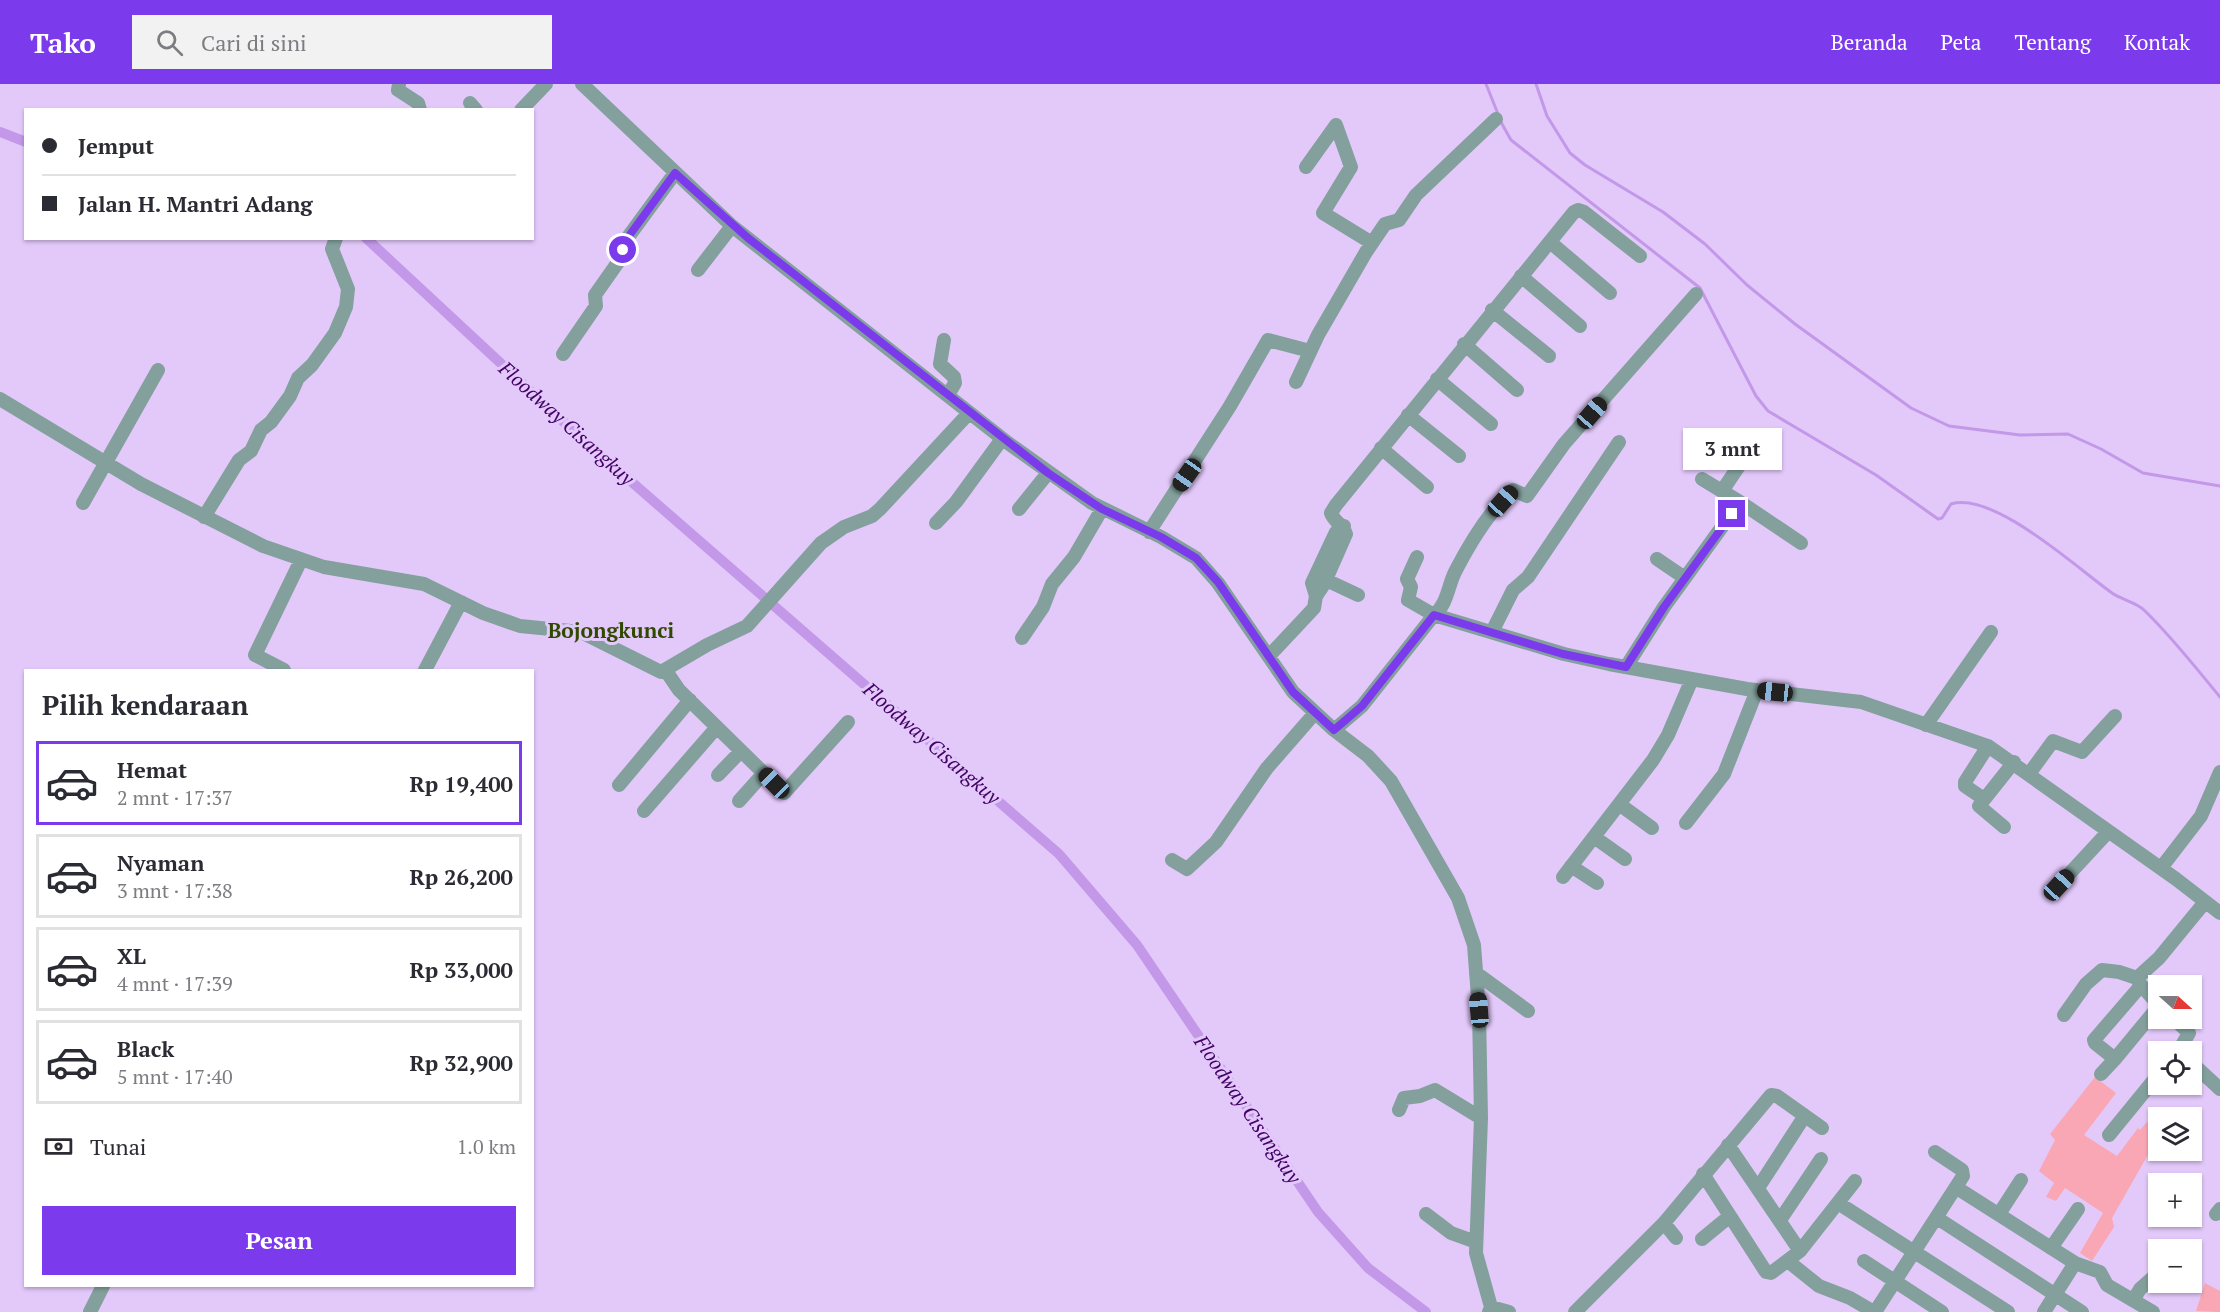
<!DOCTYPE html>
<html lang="id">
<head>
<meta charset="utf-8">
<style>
	:root { --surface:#fff; --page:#f2f2f3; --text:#2b2b33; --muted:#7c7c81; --line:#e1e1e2; --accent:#7c3aed }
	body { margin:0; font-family:"PT Serif",serif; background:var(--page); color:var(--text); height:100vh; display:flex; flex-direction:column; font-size:22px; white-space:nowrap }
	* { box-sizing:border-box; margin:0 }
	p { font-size:20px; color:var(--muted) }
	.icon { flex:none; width:33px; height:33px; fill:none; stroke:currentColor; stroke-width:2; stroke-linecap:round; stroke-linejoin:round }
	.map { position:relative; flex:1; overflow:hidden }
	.side { position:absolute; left:24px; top:585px; width:510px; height:618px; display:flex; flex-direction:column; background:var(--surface); border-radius:0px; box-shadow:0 2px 4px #0004 }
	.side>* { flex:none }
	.banner { position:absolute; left:24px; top:24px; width:510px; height:132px; border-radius:0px; box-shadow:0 2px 4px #0004; display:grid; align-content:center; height:132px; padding:0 18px; background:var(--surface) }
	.needle { width:39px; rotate:111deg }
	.fabs { position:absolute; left:2148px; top:891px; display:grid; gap:12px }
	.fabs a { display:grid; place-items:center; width:54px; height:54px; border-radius:0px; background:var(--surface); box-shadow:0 2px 4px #0004; font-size:30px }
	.end { position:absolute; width:27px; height:27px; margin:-14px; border:8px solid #7c3aed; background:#fff; box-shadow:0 0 0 3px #fff }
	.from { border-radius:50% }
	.bubble { position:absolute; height:42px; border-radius:0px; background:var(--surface); box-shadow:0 2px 4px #0004; font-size:20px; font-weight:600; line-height:42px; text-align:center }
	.car { position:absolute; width:18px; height:36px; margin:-18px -9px; border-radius:8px; box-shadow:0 0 4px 2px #0007; background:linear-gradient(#222 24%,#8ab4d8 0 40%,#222 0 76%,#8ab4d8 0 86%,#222 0) }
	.banner b { display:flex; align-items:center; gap:21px; height:57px; font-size:22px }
	.banner b+b { border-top:2px solid var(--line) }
	.banner i { width:15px; height:15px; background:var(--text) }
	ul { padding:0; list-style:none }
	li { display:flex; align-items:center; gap:18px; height:84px; margin:0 12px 9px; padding:0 6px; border:3px solid var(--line); border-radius:0px }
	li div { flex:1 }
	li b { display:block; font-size:22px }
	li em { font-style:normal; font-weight:600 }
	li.on { border-color:var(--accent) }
	li>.icon { width:54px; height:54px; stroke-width:1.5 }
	h2 { padding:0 18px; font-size:27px; line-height:72px }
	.pay { display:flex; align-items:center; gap:15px; height:66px; padding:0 18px; font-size:22px }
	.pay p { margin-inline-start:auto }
	.cta { display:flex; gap:12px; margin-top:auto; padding:12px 18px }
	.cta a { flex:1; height:69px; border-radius:0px; background:var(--accent); color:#fff; font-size:24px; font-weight:600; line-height:69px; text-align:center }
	header { display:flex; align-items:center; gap:36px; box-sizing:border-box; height:84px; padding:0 30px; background:var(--accent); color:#fff }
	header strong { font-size:28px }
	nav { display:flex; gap:33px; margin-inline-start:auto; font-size:21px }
	.search { width:420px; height:54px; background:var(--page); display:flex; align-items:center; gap:15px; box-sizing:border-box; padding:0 21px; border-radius:0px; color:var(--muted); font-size:22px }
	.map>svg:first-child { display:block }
	.green { fill:#faa7b5 }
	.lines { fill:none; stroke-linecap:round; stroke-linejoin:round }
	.stream { stroke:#c398e8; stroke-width:3 }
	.canal { stroke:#c398e8; stroke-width:10 }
	.minor { stroke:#83a09d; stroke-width:14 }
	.route { stroke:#7c3aed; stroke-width:8 }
	.labels { text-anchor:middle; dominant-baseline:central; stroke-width:6; stroke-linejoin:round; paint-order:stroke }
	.water-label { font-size:20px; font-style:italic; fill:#430165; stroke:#e3c9fa }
	.quarter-label { font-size:21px; font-weight:bold; fill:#304900; stroke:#e3c9fa }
</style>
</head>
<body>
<header>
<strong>Tako</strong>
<div class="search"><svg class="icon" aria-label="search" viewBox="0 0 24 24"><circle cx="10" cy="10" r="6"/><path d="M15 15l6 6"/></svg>Cari di sini</div>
<nav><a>Beranda</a><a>Peta</a><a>Tentang</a><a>Kontak</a></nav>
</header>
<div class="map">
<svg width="2220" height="1228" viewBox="0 0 2220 1228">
	<rect width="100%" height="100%" fill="#e3c9fa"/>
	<path class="green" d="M 2095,993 L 2116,1009 L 2084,1051 L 2117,1072 L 2138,1044 L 2140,1046 L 2147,1038 L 2158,1049 L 2158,1053 L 2112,1134 L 2114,1143 L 2092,1177 L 2080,1169 L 2103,1129 L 2065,1104 L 2056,1117 L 2046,1113 L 2054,1099 L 2039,1087 L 2055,1056 L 2050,1050 Z
		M 2205,1199 L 2220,1207 L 2220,1228 L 2196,1227 Z"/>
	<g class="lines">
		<path class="stream" d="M 1486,0 L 1502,40 L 1511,56 L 1700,204 L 1756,312 L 1768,327 L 1876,391 L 1938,435 L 1942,434 L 1951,420 C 1994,407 2078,485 2112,509 C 2122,516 2136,518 2144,526 C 2172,553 2196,584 2220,613
			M 1536,0 L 1547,32 L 1570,69 L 1585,81 L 1663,128 L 1705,160 L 1747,201 L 1795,240 L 1911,324 L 1949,342 L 2020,351 L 2068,350 L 2101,365 L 2143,389 L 2220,402"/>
		<path class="canal" d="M 0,48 L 26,58
			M 366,154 L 580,353 L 1059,770 L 1137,861 L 1318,1128 L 1368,1184 L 1426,1228"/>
		<path class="minor" d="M 399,0 L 398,6 L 418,19 L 420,26
			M 582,0 L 732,142 L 1008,359 L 1092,419 L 1161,453 L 1196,474 L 1218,499 L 1293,608 L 1334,646 L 1368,672 L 1391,697 L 1458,814 L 1474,861 L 1479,926 L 1481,1034 L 1476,1169 L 1491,1223 L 1489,1228
			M 470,19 L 476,26
			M 521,26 L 546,0
			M 1306,83 L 1336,41 L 1351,83 L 1323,129 L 1372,159
			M 1550,158 L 1610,209
			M 698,186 L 732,142
			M 1521,192 L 1580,242
			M 1492,226 L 1549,272
			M 944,256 L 940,280 L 954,293 L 955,299 L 948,311
			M 1464,260 L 1517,306
			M 563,270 L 596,222 L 595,211 L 621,174 L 623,160 L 675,89
			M 1437,295 L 1491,340
			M 1296,298 L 1318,251 L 1366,168 L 1385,140 L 1399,136 L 1416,111 L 1496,35
			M 0,315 L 141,400 L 263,462 L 324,483 L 424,500 L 483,529 L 520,542 L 581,548 L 661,588 L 707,561 L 747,542 L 821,459 L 844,443 L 872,432 L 880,425 L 969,329
			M 1408,331 L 1459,372
			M 1381,364 L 1427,403
			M 1702,395 L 1740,418
			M 1722,407 L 1745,373
			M 83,419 L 158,286
			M 1019,425 L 1048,389
			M 204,433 L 239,376 L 251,367 L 261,346 L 271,338 L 290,312 L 298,294 L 312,281 L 335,249 L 346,223 L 348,205 L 332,165 L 336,154
			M 936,439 L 956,418 L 1002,355
			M 1149,448 L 1230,322 L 1268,256 L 1310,267
			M 1417,473 L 1407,495 L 1411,503 L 1408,516 L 1434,531 C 1448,520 1448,500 1456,486 C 1470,459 1490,426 1513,406 L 1527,412 L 1564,360 L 1696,210
			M 1657,475 L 1685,494
			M 1326,496 L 1358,511
			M 1316,512 L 1324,500 L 1346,450 C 1343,440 1334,438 1331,429 L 1336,421 L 1574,128 L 1578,126 L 1584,128 L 1640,172
			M 1492,548 L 1513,506 L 1528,493 L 1619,358
			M 1022,554 L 1043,523 L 1052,500 L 1074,473 L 1102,425
			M 1269,572 L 1314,524 L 1316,512 L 1312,499 L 1336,448 L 1344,442
			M 1626,583 L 1664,523 L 1740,418 L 1801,459
			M 284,586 L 255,571 L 301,476
			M 425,586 L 461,518
			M 666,587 L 679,606 L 784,709 L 848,638
			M 1926,641 L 1991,548
			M 1334,646 L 1362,622 L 1434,531 L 1564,570 L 1609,580 L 1747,605 L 1861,618 L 1988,662 L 2176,795 L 2220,829
			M 2029,690 L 2053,657 L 2082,668 L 2115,632
			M 718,691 L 741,667
			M 619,701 L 690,616
			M 1984,715 L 1965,702 L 1965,698 L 1988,662
			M 739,717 L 764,689
			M 1619,720 L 1652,744
			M 644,727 L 717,643
			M 1686,739 L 1724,690 L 1757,606
			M 2004,743 L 1979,722 L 2014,678
			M 1594,753 L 1625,775
			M 1172,776 L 1187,785 L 1216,758 L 1267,684 L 1315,629
			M 1571,782 L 1597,799
			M 2161,784 L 2201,732 L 2220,688
			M 1563,793 L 1653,676 L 1668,651 L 1692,595
			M 2059,801 L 2108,748
			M 1476,889 L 1528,927
			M 2137,894 L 2140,900 L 2138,905 L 2094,956 L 2095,959 L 2115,975 L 2158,923
			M 2140,900 L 2158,920
			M 2064,931 L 2086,900 L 2102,886 L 2119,888 L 2137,894 L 2159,874 L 2205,818
			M 2173,934 L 2189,949 L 2178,968
			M 2195,982 L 2220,1005
			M 2101,990 L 2115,975
			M 1399,1026 L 1404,1014 L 1420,1012 L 1435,1006 L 1481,1034
			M 2109,1051 L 2158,991
			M 1728,1061 L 1800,1167 L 1855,1097
			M 1703,1090 L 1766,1188 L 1771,1189 L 1800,1167
			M 1758,1104 L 1804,1033
			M 1957,1104 L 2075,1179 L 2100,1188 L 2107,1201 L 2153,1228
			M 1838,1119 L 2008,1228
			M 1426,1130 L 1451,1149 L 1476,1158
			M 1999,1130 L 2021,1096
			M 2216,1130 L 2220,1125
			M 1937,1134 L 2082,1228
			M 1780,1136 L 1821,1075
			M 1664,1139 L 1676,1154
			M 1702,1155 L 1730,1132
			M 2051,1164 L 2078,1125
			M 1864,1177 L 1942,1228
			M 1789,1178 L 1819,1202 L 1850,1214 L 1874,1228
			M 2134,1215 L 2140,1205 L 2158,1189
			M 1491,1223 L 1509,1228
			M 90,1228 L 103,1202
			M 1575,1228 L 1664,1139 L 1771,1011 L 1777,1012 L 1822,1044
			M 1875,1228 L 1963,1092 L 1962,1086 L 1935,1068
			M 2044,1228 L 2075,1179"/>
	</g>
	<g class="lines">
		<path class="route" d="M 623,166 L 623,160 L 675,89 L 748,154 L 1048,389 L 1102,425 L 1161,453 L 1196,474 L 1218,498 L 1293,608 L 1334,646 L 1362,622 L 1434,531 L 1563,570 L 1626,583 L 1664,523 L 1732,430"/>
	</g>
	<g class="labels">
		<g class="water-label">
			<text transform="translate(567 339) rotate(42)">Floodway Cisangkuy</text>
			<text transform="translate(932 659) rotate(41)">Floodway Cisangkuy</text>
			<text transform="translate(1248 1025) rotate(56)">Floodway Cisangkuy</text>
		</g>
		<g class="quarter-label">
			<text x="611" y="546">Bojongkunci</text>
		</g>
	</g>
</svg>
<div class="fabs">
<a><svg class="needle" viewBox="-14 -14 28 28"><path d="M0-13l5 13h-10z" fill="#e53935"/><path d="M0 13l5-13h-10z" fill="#7c7c81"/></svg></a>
<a><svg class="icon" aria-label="locate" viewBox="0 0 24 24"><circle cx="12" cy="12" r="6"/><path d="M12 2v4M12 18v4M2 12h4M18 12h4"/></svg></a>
<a><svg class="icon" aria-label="layers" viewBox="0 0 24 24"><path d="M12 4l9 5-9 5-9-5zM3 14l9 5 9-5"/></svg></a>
<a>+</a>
<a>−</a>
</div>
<i class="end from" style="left:623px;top:166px"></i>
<i class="end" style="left:1732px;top:430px"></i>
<div class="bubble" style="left:1683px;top:344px;width:99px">3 mnt</div>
<i class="car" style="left:1592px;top:329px;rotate:41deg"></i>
<i class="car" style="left:1187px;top:391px;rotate:215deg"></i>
<i class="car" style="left:1503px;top:417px;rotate:42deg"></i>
<i class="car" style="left:1775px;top:608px;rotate:276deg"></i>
<i class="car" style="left:774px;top:699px;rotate:315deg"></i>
<i class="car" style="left:2059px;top:801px;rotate:43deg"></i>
<i class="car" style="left:1479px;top:926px;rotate:355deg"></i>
<div class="banner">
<b><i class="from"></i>Jemput</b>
<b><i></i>Jalan H. Mantri Adang</b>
</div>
<section class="side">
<h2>Pilih kendaraan</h2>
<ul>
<li class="on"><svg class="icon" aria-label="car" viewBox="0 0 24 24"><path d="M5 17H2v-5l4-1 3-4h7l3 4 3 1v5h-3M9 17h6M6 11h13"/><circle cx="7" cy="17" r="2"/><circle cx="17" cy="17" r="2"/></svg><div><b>Hemat</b><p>2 mnt · 17:37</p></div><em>Rp 19,400</em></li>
<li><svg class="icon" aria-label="car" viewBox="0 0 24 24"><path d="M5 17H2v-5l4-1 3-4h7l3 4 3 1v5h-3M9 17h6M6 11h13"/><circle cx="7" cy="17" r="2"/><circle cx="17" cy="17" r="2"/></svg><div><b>Nyaman</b><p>3 mnt · 17:38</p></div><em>Rp 26,200</em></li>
<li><svg class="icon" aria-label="car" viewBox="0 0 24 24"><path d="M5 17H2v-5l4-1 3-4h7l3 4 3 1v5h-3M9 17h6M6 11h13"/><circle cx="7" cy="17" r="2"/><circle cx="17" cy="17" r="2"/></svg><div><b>XL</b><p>4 mnt · 17:39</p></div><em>Rp 33,000</em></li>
<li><svg class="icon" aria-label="car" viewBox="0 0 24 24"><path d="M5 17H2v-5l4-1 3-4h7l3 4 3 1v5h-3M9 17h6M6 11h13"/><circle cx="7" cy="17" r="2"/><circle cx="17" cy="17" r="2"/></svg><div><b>Black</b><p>5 mnt · 17:40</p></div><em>Rp 32,900</em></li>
</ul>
<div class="pay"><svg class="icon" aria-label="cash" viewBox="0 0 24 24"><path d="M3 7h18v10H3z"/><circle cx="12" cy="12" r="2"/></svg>Tunai<p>1.0 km</p></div>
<div class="cta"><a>Pesan</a></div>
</section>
</div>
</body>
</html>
